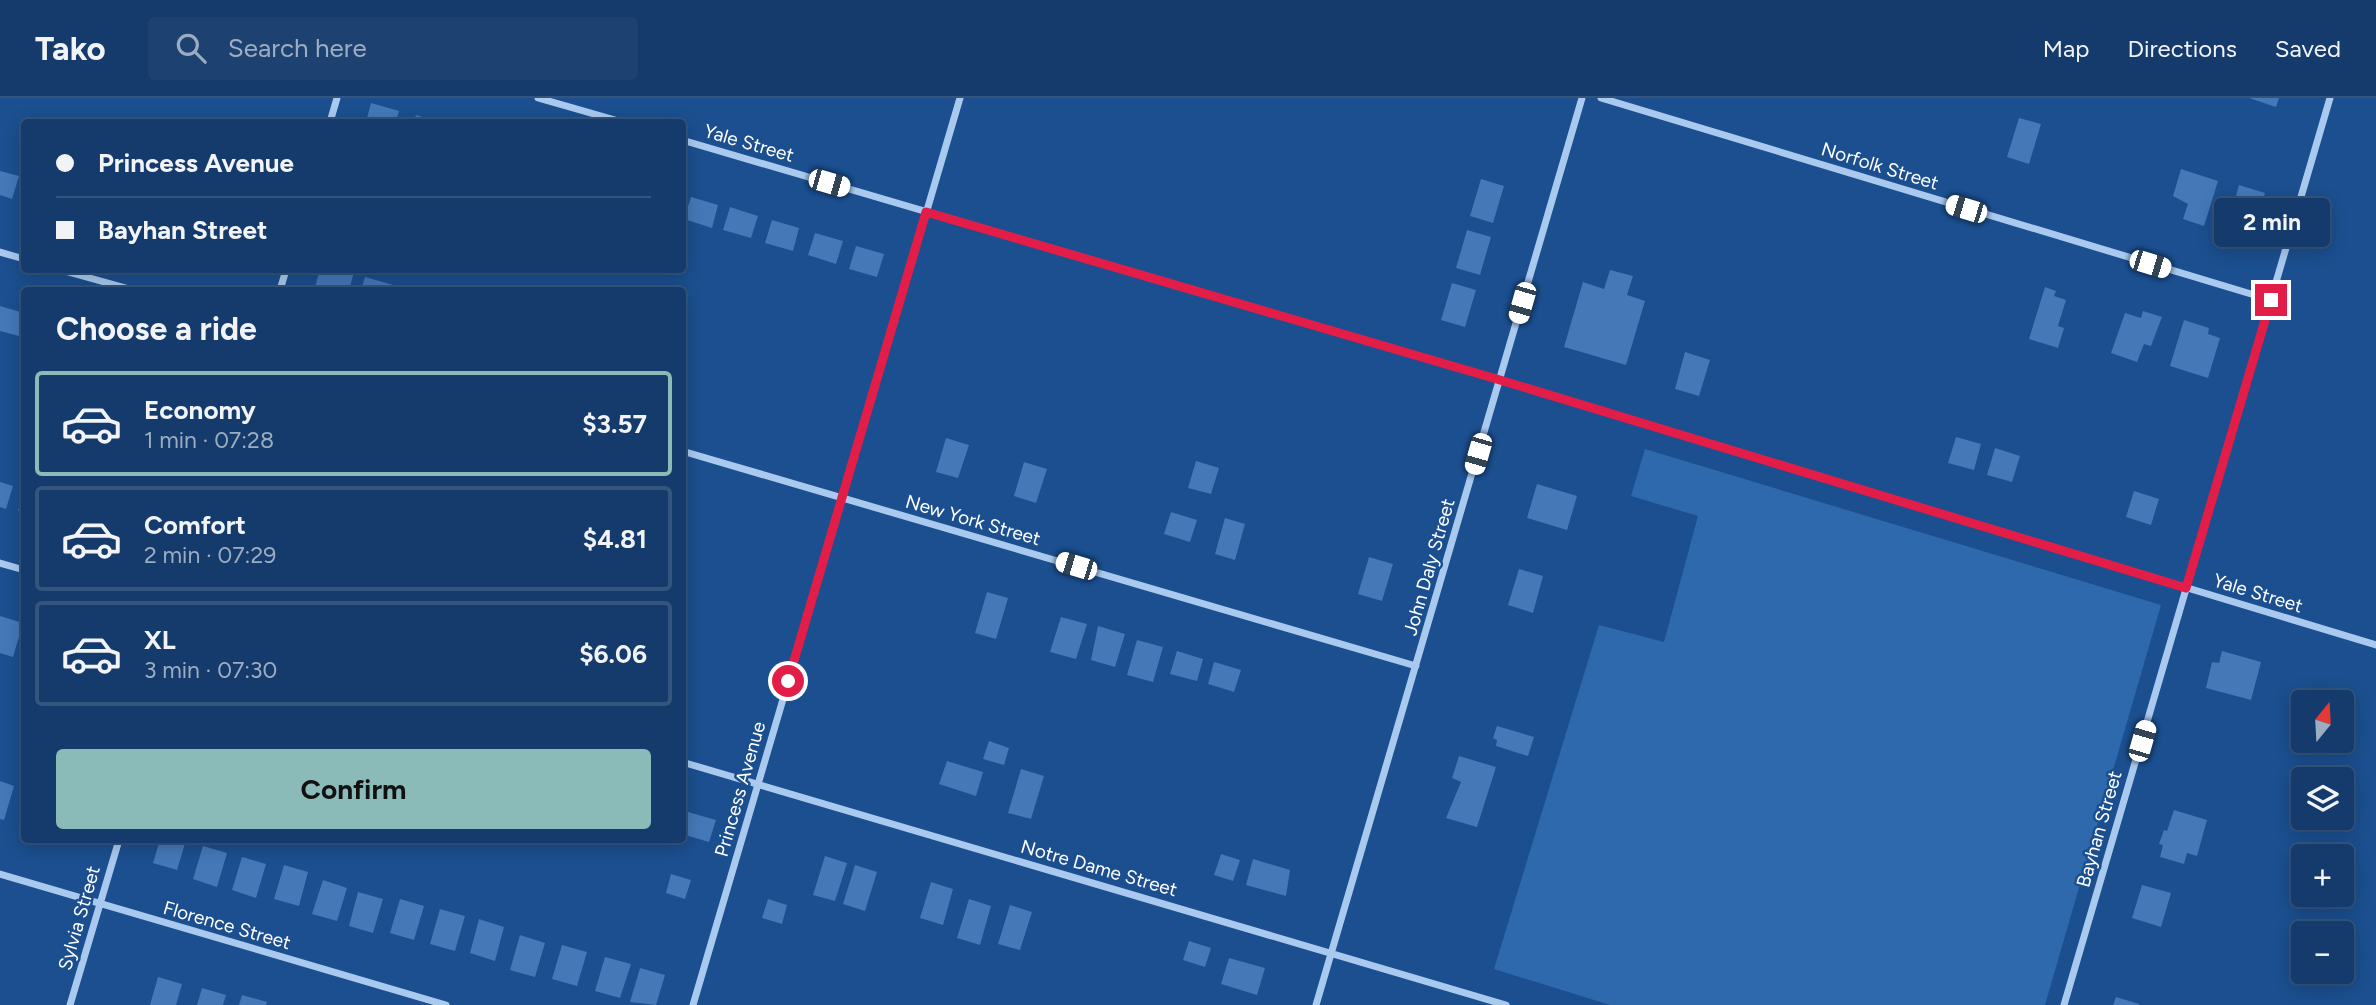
<!DOCTYPE html>
<html lang="en">
<head>
<meta charset="utf-8">
<style>
	:root { --surface:#143b6b; --page:#1d4271; --text:#f1f3f6; --muted:#9dadc1; --line:#33557e; --accent:#8bbbb9 }
	body { margin:0; font-family:Figtree,sans-serif; background:var(--page); color:var(--text); height:100vh; display:flex; flex-direction:column; font-size:26px; white-space:nowrap }
	* { box-sizing:border-box; margin:0 }
	p { font-size:23px; color:var(--muted) }
	.icon { flex:none; width:38px; height:38px; fill:none; stroke:currentColor; stroke-width:2; stroke-linecap:round; stroke-linejoin:round }
	.map { position:relative; flex:1; overflow:hidden }
	.details { position:absolute; left:21px; top:189px; width:665px; height:556px; display:flex; flex-direction:column; background:var(--surface); border-radius:7px; box-shadow:0 4px 18px #0003,0 0 0 2px var(--line) }
	.details>* { flex:none }
	.banner { position:absolute; left:21px; top:21px; width:665px; height:154px; border-radius:7px; box-shadow:0 4px 18px #0003,0 0 0 2px var(--line); display:grid; align-content:center; height:154px; padding:0 35px; background:var(--surface) }
	.needle { width:46px; rotate:18deg }
	.controls { position:absolute; left:2291px; top:592px; display:grid; gap:14px }
	.controls a { display:grid; place-items:center; width:63px; height:63px; border-radius:7px; background:var(--surface); box-shadow:0 4px 18px #0003,0 0 0 2px var(--line); font-size:35px }
	.end { position:absolute; width:32px; height:32px; margin:-16px; border:9px solid #e11d48; background:#fff; box-shadow:0 0 0 4px #fff }
	.from { border-radius:50% }
	.bubble { position:absolute; height:49px; border-radius:7px; background:var(--surface); box-shadow:0 4px 18px #0003,0 0 0 2px var(--line); font-size:23px; font-weight:700; line-height:49px; text-align:center }
	.car { position:absolute; width:21px; height:42px; margin:-21px -10px; border-radius:9px; box-shadow:0 0 5px 2px #0007; background:linear-gradient(#fff 24%,#345 0 40%,#fff 0 76%,#345 0 86%,#fff 0) }
	.banner b { display:flex; align-items:center; gap:24px; height:66px; font-size:26px }
	.banner b+b { border-top:2px solid var(--line) }
	.banner i { width:18px; height:18px; background:var(--text) }
	ul { padding:0; list-style:none }
	li { display:flex; align-items:center; gap:21px; height:105px; margin:0 14px 10px; padding:0 21px; border:4px solid var(--line); border-radius:7px }
	li div { flex:1 }
	li b { display:block; font-size:26px }
	li em { font-style:normal; font-weight:700 }
	li.active { border-color:var(--accent) }
	li>.icon { width:63px; height:63px; stroke-width:1.5 }
	h2 { padding:0 35px; font-size:32px; line-height:84px }
	.primary-button { display:flex; gap:14px; margin-top:auto; padding:14px 35px }
	.primary-button a { flex:1; height:80px; border-radius:7px; background:var(--accent); color:#111; font-size:28px; font-weight:700; line-height:80px; text-align:center }
	header { display:flex; align-items:center; gap:42px; box-sizing:border-box; height:98px; padding:0 35px; background:var(--surface); border-bottom:2px solid var(--line) }
	header strong { font-size:33px }
	nav { display:flex; gap:38px; margin-inline-start:auto; font-size:24px }
	.search { width:490px; height:63px; background:var(--page); display:flex; align-items:center; gap:18px; box-sizing:border-box; padding:0 24px; border-radius:7px; color:var(--muted); font-size:26px }
	.map>svg:first-child { display:block }
	.green { fill:#2e69ad }
	.building { fill:#4478b7 }
	.lines { fill:none; stroke-linecap:round; stroke-linejoin:round }
	.minor { stroke:#a9c9ee; stroke-width:7 }
	.route { stroke:#e11d48; stroke-width:9 }
	.labels { text-anchor:middle; dominant-baseline:central; stroke-width:5; stroke-linejoin:round; paint-order:stroke }
	.street-label { font-size:19px; fill:#fff; stroke:#1b4f8f }
</style>
</head>
<body>
<header>
<strong>Tako</strong>
<div class="search"><svg class="icon" aria-label="search" viewBox="0 0 24 24"><circle cx="10" cy="10" r="6"/><path d="M15 15l6 6"/></svg>Search here</div>
<nav><a>Map</a><a>Directions</a><a>Saved</a></nav>
</header>
<div class="map">
<svg width="2376" height="907" viewBox="0 0 2376 907">
	<rect width="100%" height="100%" fill="#1b4f8f"/>
	<path class="green" d="M 1645,351 L 2161,507 L 2045,907 L 1610,907 L 1494,871 L 1599,527 L 1664,544 L 1698,418 L 1631,398 Z"/>
	<path class="building" d="M 2249,0 L 2279,0 L 2276,9 Z
		M 371,5 L 399,13 L 396,24 L 366,24 Z
		M 416,17 L 439,24 L 414,24 Z
		M 2019,20 L 2041,26 L 2029,66 L 2007,59 Z
		M 2181,71 L 2218,83 L 2204,128 L 2183,121 L 2188,106 L 2173,98 Z
		M 0,73 L 19,78 L 12,101 L 0,97 Z
		M 1481,81 L 1504,88 L 1493,125 L 1470,118 Z
		M 2239,87 L 2265,95 L 2253,135 L 2238,131 L 2236,138 L 2217,132 L 2225,103 L 2234,105 Z
		M 691,99 L 718,107 L 712,130 L 684,121 Z
		M 730,109 L 758,118 L 751,140 L 723,132 Z
		M 772,122 L 799,130 L 793,153 L 765,145 Z
		M 1467,132 L 1491,139 L 1480,177 L 1456,170 Z
		M 815,135 L 843,143 L 836,166 L 808,157 Z
		M 856,148 L 884,156 L 877,179 L 849,171 Z
		M 320,172 L 354,174 L 349,192 L 314,192 Z
		M 1610,172 L 1633,178 L 1627,197 L 1645,203 L 1626,267 L 1564,249 L 1583,184 L 1604,191 Z
		M 365,179 L 397,188 L 396,192 L 361,192 Z
		M 1452,185 L 1476,192 L 1465,229 L 1441,222 Z
		M 2045,189 L 2056,193 L 2054,198 L 2066,202 L 2058,228 L 2064,230 L 2058,250 L 2029,241 Z
		M 0,208 L 24,215 L 19,238 L 0,233 Z
		M 2143,213 L 2162,219 L 2151,248 L 2144,246 L 2137,264 L 2111,255 L 2125,215 L 2141,220 Z
		M 2184,222 L 2209,230 L 2208,236 L 2220,240 L 2208,280 L 2170,268 Z
		M 1685,254 L 1710,262 L 1699,298 L 1675,291 Z
		M 1956,339 L 1981,346 L 1974,372 L 1948,365 Z
		M 946,340 L 969,347 L 958,380 L 936,374 Z
		M 1995,350 L 2020,358 L 2012,384 L 1987,377 Z
		M 1196,363 L 1219,370 L 1211,396 L 1188,390 Z
		M 1024,364 L 1047,371 L 1036,405 L 1014,398 Z
		M 0,384 L 13,388 L 6,411 L 0,409 Z
		M 1537,386 L 1577,398 L 1567,432 L 1527,420 Z
		M 24,393 L 24,415 L 18,413 Z
		M 2134,393 L 2159,401 L 2151,427 L 2126,419 Z
		M 1171,414 L 1197,422 L 1190,444 L 1164,436 Z
		M 1225,420 L 1245,426 L 1235,462 L 1215,456 Z
		M 1369,459 L 1393,466 L 1382,503 L 1358,496 Z
		M 1519,471 L 1543,478 L 1533,515 L 1508,507 Z
		M 987,494 L 1008,500 L 996,541 L 975,535 Z
		M 0,518 L 23,525 L 13,559 L 0,555 Z
		M 1061,519 L 1087,526 L 1076,561 L 1050,554 Z
		M 1098,528 L 1125,536 L 1115,569 L 1091,562 Z
		M 1137,542 L 1163,549 L 1153,584 L 1127,577 Z
		M 1177,553 L 1203,561 L 1197,583 L 1170,576 Z
		M 2222,553 L 2261,564 L 2251,602 L 2206,590 L 2212,564 L 2219,565 Z
		M 1214,564 L 1241,572 L 1234,594 L 1208,586 Z
		M 1497,628 L 1534,639 L 1528,658 L 1496,648 L 1497,642 L 1493,640 Z
		M 989,643 L 1009,650 L 1004,667 L 983,661 Z
		M 1459,658 L 1496,669 L 1477,729 L 1446,720 L 1461,684 L 1452,680 Z
		M 947,663 L 983,674 L 976,698 L 939,686 Z
		M 1021,671 L 1044,678 L 1031,721 L 1008,715 Z
		M 0,683 L 14,688 L 4,722 L 0,721 Z
		M 2174,712 L 2207,722 L 2197,758 L 2187,755 L 2184,766 L 2160,759 L 2163,747 L 2159,746 L 2164,732 L 2167,733 Z
		M 688,714 L 716,722 L 709,744 L 682,736 Z
		M 160,742 L 186,742 L 177,772 L 153,765 Z
		M 203,748 L 227,755 L 217,789 L 193,781 Z
		M 1221,756 L 1240,762 L 1233,783 L 1214,777 Z
		M 825,758 L 847,765 L 835,803 L 813,797 Z
		M 242,759 L 266,766 L 256,800 L 232,792 Z
		M 1253,761 L 1290,772 L 1286,798 L 1246,787 Z
		M 284,767 L 308,774 L 299,808 L 274,801 Z
		M 855,767 L 877,774 L 865,813 L 843,806 Z
		M 671,776 L 691,782 L 685,801 L 666,795 Z
		M 323,782 L 347,790 L 337,823 L 312,816 Z
		M 931,784 L 953,791 L 943,827 L 920,820 Z
		M 2142,787 L 2171,795 L 2161,829 L 2132,820 Z
		M 358,794 L 383,801 L 373,835 L 349,828 Z
		M 400,801 L 424,808 L 414,842 L 390,835 Z
		M 768,801 L 787,807 L 782,826 L 762,820 Z
		M 969,801 L 991,808 L 980,847 L 957,840 Z
		M 1010,807 L 1032,814 L 1020,852 L 998,846 Z
		M 440,811 L 465,818 L 455,853 L 430,846 Z
		M 479,821 L 504,829 L 495,863 L 470,855 Z
		M 520,837 L 545,845 L 535,879 L 510,872 Z
		M 1189,843 L 1211,850 L 1205,869 L 1183,862 Z
		M 562,847 L 587,854 L 577,888 L 552,881 Z
		M 605,859 L 631,866 L 620,900 L 595,893 Z
		M 1229,860 L 1265,870 L 1257,897 L 1221,886 Z
		M 640,870 L 665,877 L 656,907 L 630,904 Z
		M 158,879 L 182,886 L 176,907 L 150,907 Z
		M 202,890 L 226,897 L 223,907 L 197,907 Z
		M 242,897 L 267,904 L 266,907 L 239,907 Z
		M 2116,899 L 2139,906 L 2139,907 L 2113,907 Z"/>
	<g class="lines">
		<path class="minor" d="M 538,0 L 622,24
			M 1601,0 L 2271,202
			M 330,24 L 337,0
			M 682,42 L 1500,282 L 2376,547
			M 0,154 L 24,161
			M 61,172 L 133,192
			M 280,192 L 286,172
			M 682,353 L 1416,568
			M 0,465 L 24,472
			M 682,664 L 1506,907
			M 0,776 L 446,907
			M 70,907 L 119,742
			M 693,907 L 960,0
			M 1316,907 L 1582,0
			M 2064,907 L 2330,0"/>
	</g>
	<g class="lines">
		<path class="route" d="M 788,583 L 926,114 L 1500,282 L 2186,490 L 2271,202"/>
	</g>
	<g class="labels">
		<g class="street-label">
			<text transform="translate(749 45) rotate(16)">Yale Street</text>
			<text transform="translate(1880 68) rotate(17)">Norfolk Street</text>
			<text transform="translate(973 422) rotate(16)">New York Street</text>
			<text transform="translate(1429 469) rotate(-74)">John Daly Street</text>
			<text transform="translate(2258 495) rotate(17)">Yale Street</text>
			<text transform="translate(740 691) rotate(-74)">Princess Avenue</text>
			<text transform="translate(2099 731) rotate(-74)">Bayhan Street</text>
			<text transform="translate(1099 770) rotate(16)">Notre Dame Street</text>
			<text transform="translate(79 820) rotate(-74)">Sylvia Street</text>
			<text transform="translate(227 827) rotate(16)">Florence Street</text>
		</g>
	</g>
</svg>
<div class="controls">
<a><svg class="needle" viewBox="-14 -14 28 28"><path d="M0-13l5 13h-10z" fill="#e53935"/><path d="M0 13l5-13h-10z" fill="#9dadc1"/></svg></a>
<a><svg class="icon" aria-label="layers" viewBox="0 0 24 24"><path d="M12 4l9 5-9 5-9-5zM3 14l9 5 9-5"/></svg></a>
<a>+</a>
<a>−</a>
</div>
<i class="end from" style="left:788px;top:583px"></i>
<i class="end" style="left:2271px;top:202px"></i>
<div class="bubble" style="left:2214px;top:100px;width:116px">2 min</div>
<i class="car" style="left:829px;top:85px;rotate:106deg"></i>
<i class="car" style="left:1966px;top:111px;rotate:287deg"></i>
<i class="car" style="left:2150px;top:166px;rotate:107deg"></i>
<i class="car" style="left:1522px;top:205px;rotate:196deg"></i>
<i class="car" style="left:1478px;top:356px;rotate:196deg"></i>
<i class="car" style="left:1076px;top:468px;rotate:287deg"></i>
<i class="car" style="left:2142px;top:643px;rotate:16deg"></i>
<div class="banner">
<b><i class="from"></i>Princess Avenue</b>
<b><i></i>Bayhan Street</b>
</div>
<section class="details">
<h2>Choose a ride</h2>
<ul>
<li class="active"><svg class="icon" aria-label="car" viewBox="0 0 24 24"><path d="M5 17H2v-5l4-1 3-4h7l3 4 3 1v5h-3M9 17h6M6 11h13"/><circle cx="7" cy="17" r="2"/><circle cx="17" cy="17" r="2"/></svg><div><b>Economy</b><p>1 min · 07:28</p></div><em>$3.57</em></li>
<li><svg class="icon" aria-label="car" viewBox="0 0 24 24"><path d="M5 17H2v-5l4-1 3-4h7l3 4 3 1v5h-3M9 17h6M6 11h13"/><circle cx="7" cy="17" r="2"/><circle cx="17" cy="17" r="2"/></svg><div><b>Comfort</b><p>2 min · 07:29</p></div><em>$4.81</em></li>
<li><svg class="icon" aria-label="car" viewBox="0 0 24 24"><path d="M5 17H2v-5l4-1 3-4h7l3 4 3 1v5h-3M9 17h6M6 11h13"/><circle cx="7" cy="17" r="2"/><circle cx="17" cy="17" r="2"/></svg><div><b>XL</b><p>3 min · 07:30</p></div><em>$6.06</em></li>
</ul>
<div class="primary-button"><a>Confirm</a></div>
</section>
</div>
</body>
</html>
